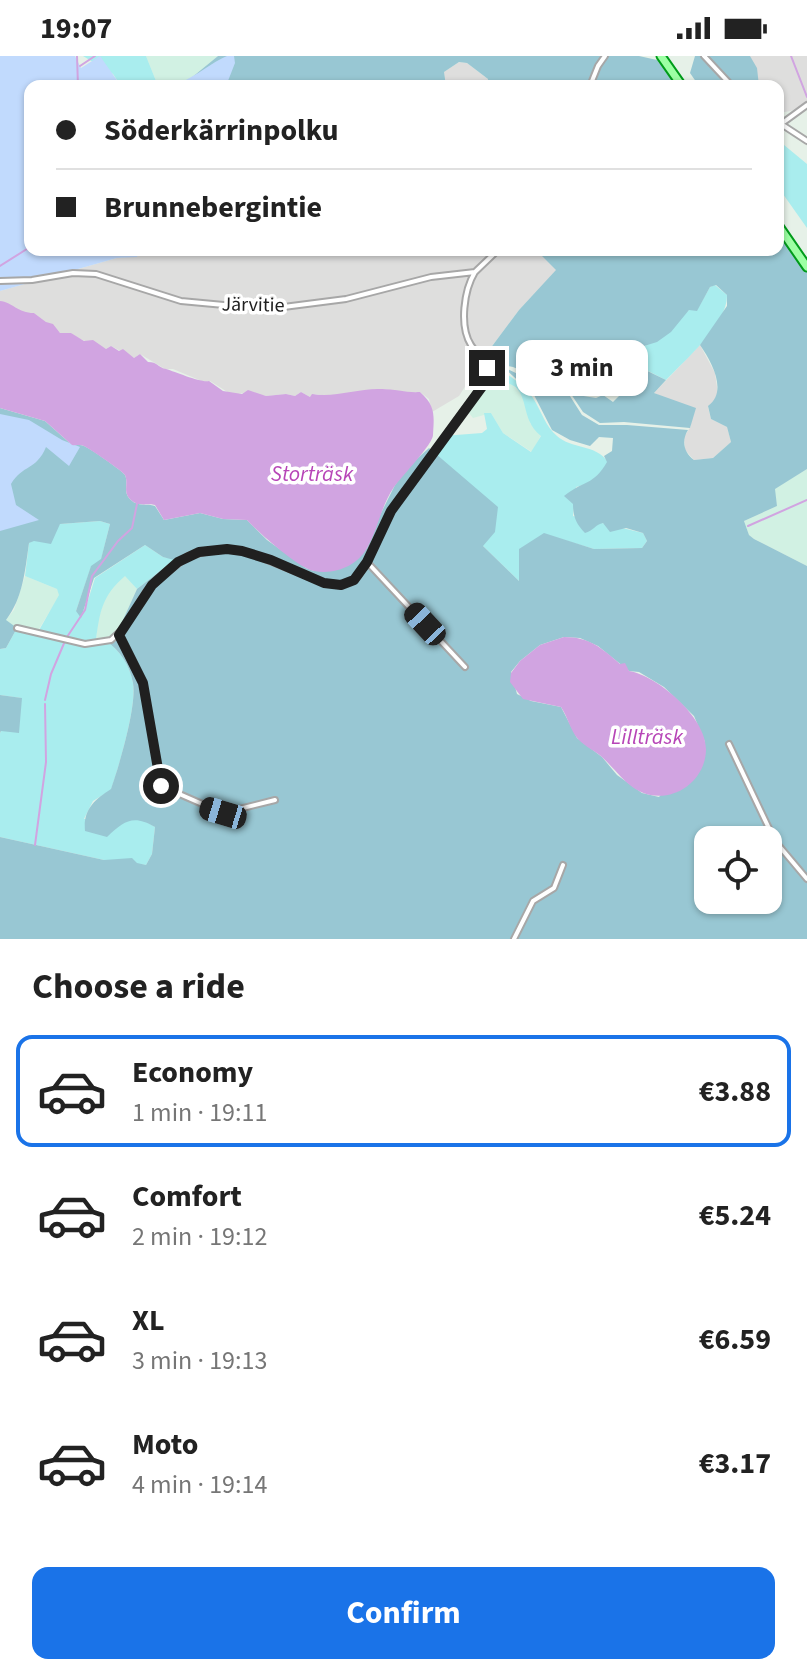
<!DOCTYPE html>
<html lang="en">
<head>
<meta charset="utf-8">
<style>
	:root { --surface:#fff; --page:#f2f2f2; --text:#222; --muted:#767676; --line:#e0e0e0; --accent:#1a73e8 }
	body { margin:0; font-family:"Source Sans 3",sans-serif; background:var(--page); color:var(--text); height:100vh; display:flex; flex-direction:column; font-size:30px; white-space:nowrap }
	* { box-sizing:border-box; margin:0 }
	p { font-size:26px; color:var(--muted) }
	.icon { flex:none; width:44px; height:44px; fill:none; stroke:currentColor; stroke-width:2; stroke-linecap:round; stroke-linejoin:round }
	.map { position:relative; height:883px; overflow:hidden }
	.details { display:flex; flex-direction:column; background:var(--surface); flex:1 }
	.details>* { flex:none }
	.top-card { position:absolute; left:24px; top:24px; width:760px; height:176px; border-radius:16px; box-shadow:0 2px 6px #0004; display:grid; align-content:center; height:176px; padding:0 32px; background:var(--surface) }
	.fabs { position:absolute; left:694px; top:770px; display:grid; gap:16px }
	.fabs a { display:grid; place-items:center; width:88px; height:88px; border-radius:16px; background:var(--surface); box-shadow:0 2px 6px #0004; font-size:40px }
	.end { position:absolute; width:36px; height:36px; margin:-18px; border:10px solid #202020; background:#fff; box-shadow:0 0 0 4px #fff }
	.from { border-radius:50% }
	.bubble { position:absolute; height:56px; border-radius:16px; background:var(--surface); box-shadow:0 2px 6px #0004; font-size:26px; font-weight:700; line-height:56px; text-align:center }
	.car { position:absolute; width:24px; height:48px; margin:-24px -12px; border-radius:10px; box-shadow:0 0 6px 2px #0007; background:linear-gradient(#222 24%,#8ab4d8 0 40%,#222 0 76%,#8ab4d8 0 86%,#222 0) }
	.top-card b { display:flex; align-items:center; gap:28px; height:76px; font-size:30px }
	.top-card b+b { border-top:2px solid var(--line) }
	.top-card i { width:20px; height:20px; background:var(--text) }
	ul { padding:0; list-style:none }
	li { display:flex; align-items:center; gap:24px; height:112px; margin:0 16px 12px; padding:0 16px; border:4px solid transparent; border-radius:16px }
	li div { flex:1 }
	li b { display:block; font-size:30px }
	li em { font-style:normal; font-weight:700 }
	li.selected { border-color:var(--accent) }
	li>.icon { width:72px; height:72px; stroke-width:1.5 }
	h2 { padding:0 32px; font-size:36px; line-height:96px }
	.primary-button { display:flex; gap:16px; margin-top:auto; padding:16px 32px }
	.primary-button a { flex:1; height:92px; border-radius:16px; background:var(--accent); color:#fff; font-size:32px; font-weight:700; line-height:92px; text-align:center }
	.status { display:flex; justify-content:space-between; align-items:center; height:56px; padding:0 40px; background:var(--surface); direction:ltr }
	.status svg { height:22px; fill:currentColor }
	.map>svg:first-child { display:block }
	.residential { fill:#dededd }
	.farmland { fill:#d1f1e3 }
	.grass { fill:#a9edee }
	.forest { fill:#98c7d3; fill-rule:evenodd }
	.park { fill:#c1dafd }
	.water { fill:#d1a4e1 }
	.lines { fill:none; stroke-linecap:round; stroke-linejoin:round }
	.stream { stroke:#d1a4e1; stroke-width:2 }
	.street-casing { stroke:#a7a7a7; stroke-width:8 }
	.primary-casing { stroke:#009c1b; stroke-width:11 }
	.street { stroke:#fff; stroke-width:4 }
	.primary { stroke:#9dffa4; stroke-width:7 }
	.route { stroke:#202020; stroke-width:10 }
	.labels { text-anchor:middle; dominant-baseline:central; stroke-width:7; stroke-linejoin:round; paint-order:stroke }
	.street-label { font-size:20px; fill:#202020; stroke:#fff }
	.water-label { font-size:22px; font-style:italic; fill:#b745b7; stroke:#fff }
</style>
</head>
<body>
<div class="status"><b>19:07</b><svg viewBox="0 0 49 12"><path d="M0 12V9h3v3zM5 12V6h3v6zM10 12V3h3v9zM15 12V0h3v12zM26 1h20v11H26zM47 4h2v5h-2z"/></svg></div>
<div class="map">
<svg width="807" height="883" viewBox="0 0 807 883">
	<rect width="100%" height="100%" fill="#e6f1e8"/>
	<path class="residential" d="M 750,0 L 807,0 L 807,48 L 791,55 L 778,57 L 778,30 L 759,30 Z
		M 459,6 L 467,7 L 488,23 L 487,30 L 445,29 L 444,16 Z
		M 206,194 L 280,194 L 284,197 L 305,194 L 536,194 L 557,214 L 519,254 L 484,301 L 459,340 L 432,356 L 429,343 L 420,336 L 406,337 L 385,333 L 330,340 L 315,338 L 310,341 L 301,336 L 295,340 L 286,338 L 266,340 L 247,336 L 238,338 L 229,337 L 210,325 L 204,326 L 173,313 L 165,313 L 140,298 L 134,302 L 111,290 L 106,293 L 75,281 L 71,277 L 60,277 L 34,257 L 23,257 L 0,245 L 0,235 L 117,202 Z
		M 700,289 L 715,317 L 718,338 L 716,345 L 708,351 L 711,363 L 727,371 L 731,386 L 713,402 L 694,404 L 685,394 L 684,381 L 691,370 L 669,344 L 654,337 Z"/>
	<path class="farmland" d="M 146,0 L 218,0 L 185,27 L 168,30 L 158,30 Z
		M 489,324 L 510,327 L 525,341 L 530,367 L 541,379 L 532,396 L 503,377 L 491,357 L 473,362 L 469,357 L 472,348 Z
		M 807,413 L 807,510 L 754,483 L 749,479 L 744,465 L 777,450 L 774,433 Z
		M 125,519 L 137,533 L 117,577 L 111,584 L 96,584 L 98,564 L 107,536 Z
		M 25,520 L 57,533 L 60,539 L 37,576 L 17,572 L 5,565 L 14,554 Z"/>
	<path class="grass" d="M 83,0 L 146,0 L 158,30 L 121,30 L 113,18 Z
		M 778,84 L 807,108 L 807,172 L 778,131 Z
		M 715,229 L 727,239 C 728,267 685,304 666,324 L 628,305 L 625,299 L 628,295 L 644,291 L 689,254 L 697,254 L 710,231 Z
		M 487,308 C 503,313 524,329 533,342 C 542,356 545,370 557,380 C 571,393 596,388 608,406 C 599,420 593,427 576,431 L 573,460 L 643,477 L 647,485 L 642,492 L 594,493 L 544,478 L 519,525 L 483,490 L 432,394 L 443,380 L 482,377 L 487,373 L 484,357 L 491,357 L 503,377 L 531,396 L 541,380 C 514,359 538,325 489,324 Z
		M 100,465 L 110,468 L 101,504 L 91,511 L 76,555 L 85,554 L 95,522 L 145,489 L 163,501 L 175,503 L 137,533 L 125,520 C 102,540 100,555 96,584 L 97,587 L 106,585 C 120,594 130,610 133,627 C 137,650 119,710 111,734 L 93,745 L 84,763 L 143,764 L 155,771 L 152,798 L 146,809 L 104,804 L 0,781 L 0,677 L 21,642 L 0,639 L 0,593 L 6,592 L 17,572 L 38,576 L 59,539 L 57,533 L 25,520 L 29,487 L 60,468 Z"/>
	<path class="forest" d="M 218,0 L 603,0 L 596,10 L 588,30 L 487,30 L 488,23 L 467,7 L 459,6 L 444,16 L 446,30 L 168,30 L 185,27 Z
		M 607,0 L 639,0 L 657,4 L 676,30 L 592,30 L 595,18 Z
		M 695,0 L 701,0 L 727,30 L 699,30 L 690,17 Z
		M 707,0 L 750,0 L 757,12 L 759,30 L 736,30 Z
		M 778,173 L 807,215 L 807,413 L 775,433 L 777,450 L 744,465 L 749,479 L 754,483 L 807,510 L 807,883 L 0,883 L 0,781 L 104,804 L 132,802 L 137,807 L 146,809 L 152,798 L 155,771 C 133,758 124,765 107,781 L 85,775 C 83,754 94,744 111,733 C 119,710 137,650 133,627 C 130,610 120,594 106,585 L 117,577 L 137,533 L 174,504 L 163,501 L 145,489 L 94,522 L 81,562 L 76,555 L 91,510 L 101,503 L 110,468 L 100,465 L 60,468 L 51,488 L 34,485 L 29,487 C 25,515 23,542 6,564 L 17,572 L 6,592 L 0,593 L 0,352 L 45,365 L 72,389 C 76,390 80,388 84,390 C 88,391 124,416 125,419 C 129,428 122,436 131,444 C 138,451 147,447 155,450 L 164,464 L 200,457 L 223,463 L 247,464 L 267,484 L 306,512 L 314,515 L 333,515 L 367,492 L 378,463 L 395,429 L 411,408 L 429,392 L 498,451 L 495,476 L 483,490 L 519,525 L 519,493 L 544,477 L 594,493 L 642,492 L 647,485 L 643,477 L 626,472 L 610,476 L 603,467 C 596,468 593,475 585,477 C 576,468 573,460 573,448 L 564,440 C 584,424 593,430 607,406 L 604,400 L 612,395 L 613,382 L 599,381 L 590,390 L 570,384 L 552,374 L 534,339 L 503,311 L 522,320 L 543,325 L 568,337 L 582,359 L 599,369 L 627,369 L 688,374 C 681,385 684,397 694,404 L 713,402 L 731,386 L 727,371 L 711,363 L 708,350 C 728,336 712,306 700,289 L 727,250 L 727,239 L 716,229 L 710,231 L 697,255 L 689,254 L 671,276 L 657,286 L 628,295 L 625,299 L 635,309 L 666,324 L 654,337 L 696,352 L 690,372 L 624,366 L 600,367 L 583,356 L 571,338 L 596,342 L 603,339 L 613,346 L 621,338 L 619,332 L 626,322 L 616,313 L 609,319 L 609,331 L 596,339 L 570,335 L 513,311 L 486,305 L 484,301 L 519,254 L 556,214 L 536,194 L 778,194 ZM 564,581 L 580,582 L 598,590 L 629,615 L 639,616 L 664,631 L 694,660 L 705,686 L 659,741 L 642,737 L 617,719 L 602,701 L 577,682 L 561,651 L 531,645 L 517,638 L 511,616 L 520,605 L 540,589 ZM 708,784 L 768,784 L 768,844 L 708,844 Z
		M 0,639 L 22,642 L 19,677 L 1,675 L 0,677 Z"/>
	<path class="park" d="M 0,0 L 75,0 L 81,12 L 100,0 L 121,30 L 30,30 L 30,194 L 140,194 L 137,201 L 117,202 L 0,235 Z
		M 227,0 L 234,0 L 235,7 L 226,30 L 168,30 C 191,26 206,9 227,0 Z
		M 0,358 L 29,364 L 62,384 L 80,391 L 69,410 L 46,391 C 36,415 23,408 11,428 L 16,449 L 39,464 L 0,475 Z"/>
	<path class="water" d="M 0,245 C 12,246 18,257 34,257 L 46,266 L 53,268 L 60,277 L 71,277 L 84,285 L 93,284 L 106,293 L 111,290 L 119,295 L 123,293 L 134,302 L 140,298 L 148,306 C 158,306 157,311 166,313 C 176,316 201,327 209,325 L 223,335 L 242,338 L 248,334 L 266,340 L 286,338 L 295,340 L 301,336 L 310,341 L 312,338 C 336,342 357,332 382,333 C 395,333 407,337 420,336 C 436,350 434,360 433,379 C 433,388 402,420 394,431 C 381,450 378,473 367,492 C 357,510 335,519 314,515 C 298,512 259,477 247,464 L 223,463 L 200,457 L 164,464 L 155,449 C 146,447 138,451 131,444 C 122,436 129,428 125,419 C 124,416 87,391 84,390 C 80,388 76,390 72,389 L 45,365 L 0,352 Z
		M 564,581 C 589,581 602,592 620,608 L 625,607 L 629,615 C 658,620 707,662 706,694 C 705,728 669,750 639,735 C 624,727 615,713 603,702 C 596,695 585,691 578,683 C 570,674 568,661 561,651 L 523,643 L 510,626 L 511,617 L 520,605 L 540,589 Z"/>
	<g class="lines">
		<path class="stream" d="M 77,0 L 78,30
			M 791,0 L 807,41
			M 80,10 L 95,0
			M 0,210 L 30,191
			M 748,470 L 807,444
			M 67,581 L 85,554 L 92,520 L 118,485 L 132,472 L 137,448
			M 45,644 L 51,618 L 65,585
			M 35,789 L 46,706 L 45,648"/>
		<defs>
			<path id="street" d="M 704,0 L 732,30
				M 590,30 L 598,10 L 605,0
				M 778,66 L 807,85
				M 781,68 L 807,49
				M 0,225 L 32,224 L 73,217 L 96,218 L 181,245 L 268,253 L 346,243 L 431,221 L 475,216 L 498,194
				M 367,506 L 465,611
				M 17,572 L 85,588 L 111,584 L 125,571 L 146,536 L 161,521 L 188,500 L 209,495 L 227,493 L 250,497 L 324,527 L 341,529 L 350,526 L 358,520 L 367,506 L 391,455 L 488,321 C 488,307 478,300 471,289 C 459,270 464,234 475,216
				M 119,579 L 143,627 L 161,730 L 223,757 L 275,744
				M 729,688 L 775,785 L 807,823
				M 514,883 L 533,845 L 554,832 L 563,809"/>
			<path id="primary" d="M 661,0 L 682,30
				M 778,169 L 807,211"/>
		</defs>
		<use href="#street" class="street-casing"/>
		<use href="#primary" class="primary-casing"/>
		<use href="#street" class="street"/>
		<use href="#primary" class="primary"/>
	</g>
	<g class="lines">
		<path class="route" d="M 161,730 L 143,627 L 119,579 L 152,529 L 178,506 L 199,496 L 227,493 L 242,495 L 271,504 L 324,527 L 341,529 L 354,524 L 367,506 L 391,455 L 487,324 L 487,312"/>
	</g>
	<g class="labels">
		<g class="street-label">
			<text transform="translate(253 249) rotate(1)">Järvitie</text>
		</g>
		<g class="water-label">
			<text x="312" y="418">Storträsk</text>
			<text x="647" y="681">Lillträsk</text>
		</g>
	</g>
</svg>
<div class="fabs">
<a><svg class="icon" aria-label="locate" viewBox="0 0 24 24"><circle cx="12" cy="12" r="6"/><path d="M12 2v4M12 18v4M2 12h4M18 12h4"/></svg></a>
</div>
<i class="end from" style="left:161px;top:730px"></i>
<i class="end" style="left:487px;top:312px"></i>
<div class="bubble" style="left:516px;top:284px;width:132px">3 min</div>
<i class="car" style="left:425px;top:568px;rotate:317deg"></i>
<i class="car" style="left:223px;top:757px;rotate:287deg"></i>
<div class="top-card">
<b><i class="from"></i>Söderkärrinpolku</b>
<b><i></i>Brunnebergintie</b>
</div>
</div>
<section class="details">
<h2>Choose a ride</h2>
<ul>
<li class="selected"><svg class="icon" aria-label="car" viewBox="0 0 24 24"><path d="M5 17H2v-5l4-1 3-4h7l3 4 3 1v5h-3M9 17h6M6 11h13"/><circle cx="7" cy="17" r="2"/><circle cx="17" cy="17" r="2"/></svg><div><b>Economy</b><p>1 min · 19:11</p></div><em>€3.88</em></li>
<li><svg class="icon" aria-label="car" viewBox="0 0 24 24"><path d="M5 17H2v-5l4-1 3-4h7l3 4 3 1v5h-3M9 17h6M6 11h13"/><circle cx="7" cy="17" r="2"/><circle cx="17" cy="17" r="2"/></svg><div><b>Comfort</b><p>2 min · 19:12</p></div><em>€5.24</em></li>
<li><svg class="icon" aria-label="car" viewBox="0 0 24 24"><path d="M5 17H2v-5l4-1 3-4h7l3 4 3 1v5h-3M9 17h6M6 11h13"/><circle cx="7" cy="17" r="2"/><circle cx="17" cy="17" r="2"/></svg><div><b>XL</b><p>3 min · 19:13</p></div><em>€6.59</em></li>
<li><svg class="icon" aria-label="car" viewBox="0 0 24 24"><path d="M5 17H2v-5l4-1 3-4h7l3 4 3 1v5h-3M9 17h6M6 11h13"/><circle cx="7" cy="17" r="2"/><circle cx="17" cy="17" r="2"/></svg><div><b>Moto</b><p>4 min · 19:14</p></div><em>€3.17</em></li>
</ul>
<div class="primary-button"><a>Confirm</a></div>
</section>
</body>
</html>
